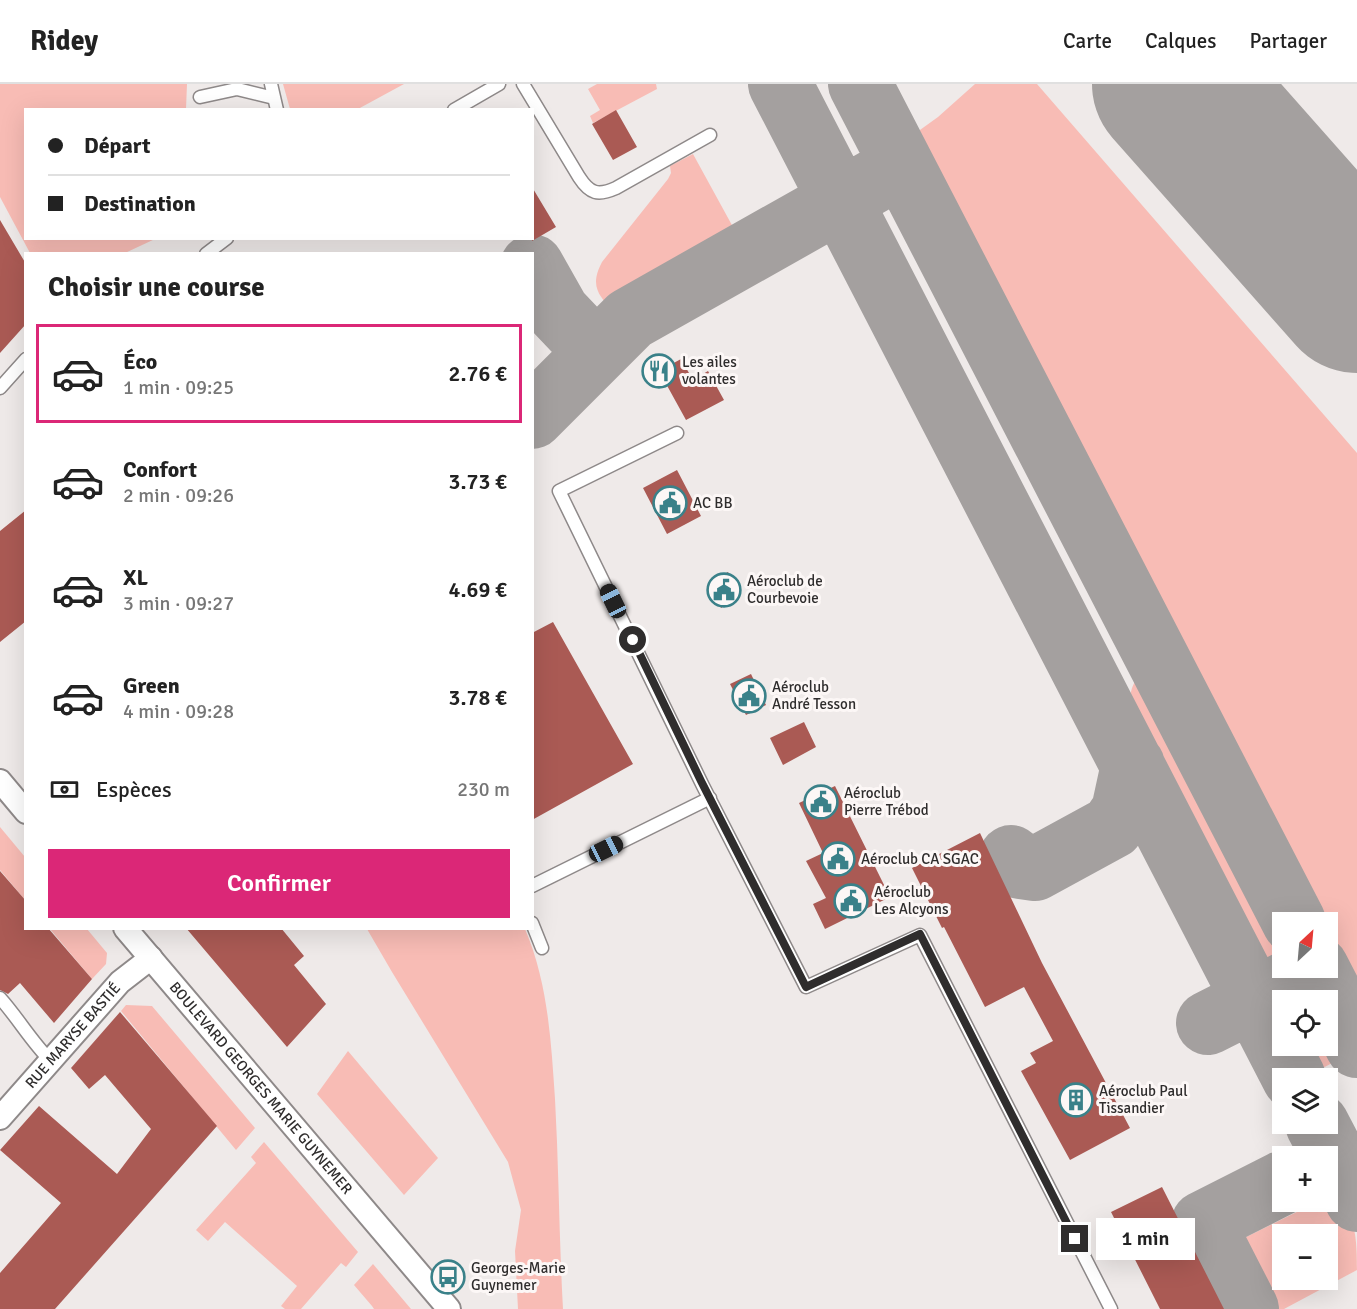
<!DOCTYPE html>
<html lang="fr">
<head>
<meta charset="utf-8">
<style>
	:root { --surface:#fff; --page:#f2f2f2; --text:#222; --muted:#767676; --line:#e0e0e0; --accent:#db2777 }
	body { margin:0; font-family:Signika,sans-serif; background:var(--page); color:var(--text); height:100vh; display:flex; flex-direction:column; font-size:22px; white-space:nowrap }
	* { box-sizing:border-box; margin:0 }
	p { font-size:20px; color:var(--muted) }
	.icon { flex:none; width:33px; height:33px; fill:none; stroke:currentColor; stroke-width:2; stroke-linecap:round; stroke-linejoin:round }
	.map { position:relative; flex:1; overflow:hidden }
	.details { position:absolute; left:24px; top:168px; width:510px; height:678px; display:flex; flex-direction:column; background:var(--surface); border-radius:0px; box-shadow:0 6px 24px #0002 }
	.details>* { flex:none }
	.top-card { position:absolute; left:24px; top:24px; width:510px; height:132px; border-radius:0px; box-shadow:0 6px 24px #0002; display:grid; align-content:center; height:132px; padding:0 24px; background:var(--surface) }
	.needle { width:39px; rotate:26deg }
	.buttons { position:absolute; left:1272px; top:828px; display:grid; gap:12px }
	.buttons a { display:grid; place-items:center; width:66px; height:66px; border-radius:0px; background:var(--surface); box-shadow:0 6px 24px #0002; font-size:30px }
	.end { position:absolute; width:27px; height:27px; margin:-14px; border:8px solid #2f2d2d; background:#fff; box-shadow:0 0 0 3px #fff }
	.from { border-radius:50% }
	.bubble { position:absolute; height:42px; border-radius:0px; background:var(--surface); box-shadow:0 6px 24px #0002; font-size:20px; font-weight:600; line-height:42px; text-align:center }
	.car { position:absolute; width:18px; height:36px; margin:-18px -9px; border-radius:8px; box-shadow:0 0 4px 2px #0007; background:linear-gradient(#222 24%,#8ab4d8 0 40%,#222 0 76%,#8ab4d8 0 86%,#222 0) }
	.top-card b { display:flex; align-items:center; gap:21px; height:57px; font-size:22px }
	.top-card b+b { border-top:2px solid var(--line) }
	.top-card i { width:15px; height:15px; background:var(--text) }
	ul { padding:0; list-style:none }
	li { display:flex; align-items:center; gap:18px; height:99px; margin:0 12px 9px; padding:0 12px; border:3px solid transparent; border-radius:0px }
	li div { flex:1 }
	li b { display:block; font-size:22px }
	li em { font-style:normal; font-weight:600 }
	li.selected { border-color:var(--accent) }
	li>.icon { width:54px; height:54px; stroke-width:1.5 }
	h2 { padding:0 24px; font-size:27px; line-height:72px }
	.pay { display:flex; align-items:center; gap:15px; height:66px; padding:0 24px; font-size:22px }
	.pay p { margin-inline-start:auto }
	.cta { display:flex; gap:12px; margin-top:auto; padding:12px 24px }
	.cta a { flex:1; height:69px; border-radius:0px; background:var(--accent); color:#fff; font-size:24px; font-weight:600; line-height:69px; text-align:center }
	header { display:flex; align-items:center; gap:36px; box-sizing:border-box; height:84px; padding:0 30px; background:var(--surface); border-bottom:2px solid var(--line) }
	header strong { font-size:28px }
	nav { display:flex; gap:33px; margin-inline-start:auto; font-size:21px }
	.map>svg:first-child { display:block }
	.green { fill:#f8bcb5; fill-rule:evenodd }
	.lines { fill:none; stroke-linecap:round; stroke-linejoin:round }
	.taxiway { stroke:#a4a09f; stroke-width:64 }
	.runway { stroke:#a4a09f; stroke-width:162 }
	.building { fill:#aa5a54 }
	.lane-casing { stroke:#8e8989; stroke-width:15 }
	.street-casing { stroke:#8e8989; stroke-width:26 }
	.lane { stroke:#fff; stroke-width:12 }
	.street { stroke:#fff; stroke-width:22 }
	.route { stroke:#2f2d2d; stroke-width:8 }
	.labels { text-anchor:middle; dominant-baseline:central; stroke-width:6; stroke-linejoin:round; paint-order:stroke }
	.poi-label { font-size:15px; fill:#2f2d2d; stroke:#fcf7f6; text-anchor:start }
	.street-label { font-size:15px; fill:#2f2d2d; stroke:#fcf7f6 }
</style>
</head>
<body>
<header>
<strong>Ridey</strong>
<nav><a>Carte</a><a>Calques</a><a>Partager</a></nav>
</header>
<div class="map">
<svg width="1357" height="1225" viewBox="0 0 1357 1225">
	<rect width="100%" height="100%" fill="#efeae9"/>
	<path class="green" d="M 0,0 L 187,0 L 186,25 L 26,26 L 26,154 L 155,155 L 125,169 L 30,169 L 0,113 Z
		M 283,0 L 404,0 L 358,25 L 290,25 Z
		M 597,0 L 656,0 L 657,5 L 593,39 L 590,32 L 600,26 L 588,5 Z
		M 975,0 L 1037,0 L 1357,369 L 1357,934 L 1328,877 L 1328,838 L 1308,838 L 906,56 L 938,33 Z
		M 693,70 L 739,154 L 644,209 L 615,230 C 599,211 589,203 602,178 L 668,95 L 671,89 L 670,82 Z
		M 1139,593 L 1147,597 L 1156,610 L 1282,856 L 1282,873 L 1259,886 L 1132,638 C 1130,623 1127,604 1139,593 Z
		M 0,743 L 25,773 L 25,816 L 0,786 Z
		M 50,845 L 87,845 L 107,869 L 106,880 L 92,895 Z
		M 367,845 L 525,845 C 548,899 551,956 555,1015 C 559,1085 559,1155 563,1225 L 518,1225 L 515,1167 L 521,1126 L 508,1078 L 392,888 Z
		M 126,921 L 152,922 L 255,1044 L 236,1066 L 121,927 Z
		M 1328,944 L 1342,974 L 1315,988 L 1308,981 L 1298,962 L 1328,962 Z
		M 348,967 L 438,1074 L 404,1111 L 317,1010 Z
		M 264,1058 L 358,1168 L 346,1183 L 341,1179 L 301,1225 L 285,1225 L 281,1222 L 297,1202 L 225,1138 L 208,1157 L 196,1146 L 256,1079 L 251,1073 Z
		M 1328,1114 C 1357,1118 1357,1160 1357,1186 L 1284,1225 L 1268,1225 L 1236,1162 L 1238,1157 L 1317,1118 L 1328,1118 ZM 1282,1150 L 1328,1150 L 1328,1196 L 1282,1196 Z
		M 373,1180 L 411,1225 L 374,1225 L 372,1222 L 354,1201 Z"/>
	<g class="lines">
		<path class="taxiway" d="M 780,0 L 1294,994
			M 860,0 L 1294,838
			M 532,182 L 558,228 L 596,268
			M 532,333 L 630,235 L 878,95
			M 1011,773 L 1021,783 L 1035,785 L 1112,743 L 1123,727 L 1133,681
			M 1317,884 L 1357,962
			M 1208,939 L 1301,892 L 1309,884
			M 1317,1040 L 1357,1116
			M 1247,1225 L 1203,1139 L 1282,1099"/>
		<path class="runway" d="M 1173,0 L 1357,208"/>
	</g>
	<path class="building" d="M 616,26 L 637,63 L 613,76 L 592,40 Z
		M 532,103 L 556,143 L 532,157 Z
		M 0,136 L 26,180 L 26,240 L 0,269 Z
		M 681,275 L 693,296 L 708,287 L 724,316 L 686,336 L 659,287 Z
		M 677,386 L 701,432 L 667,450 L 643,404 Z
		M 26,426 L 26,537 L 0,558 L 0,447 Z
		M 728,488 L 740,513 L 721,524 L 709,499 Z
		M 553,538 L 633,680 L 532,736 L 532,549 Z
		M 751,590 L 766,621 L 746,631 L 730,600 Z
		M 804,638 L 816,663 L 783,681 L 770,654 Z
		M 835,702 L 890,813 L 825,845 L 813,820 L 826,814 L 806,777 L 823,769 L 799,719 Z
		M 980,749 L 1042,879 L 1130,1044 L 1070,1076 L 1021,987 L 1036,979 L 1030,969 L 1053,957 L 1024,903 L 985,923 L 944,843 L 942,844 L 912,784 Z
		M 0,787 L 26,817 L 26,844 L 48,844 L 92,895 L 54,939 L 20,899 L 8,910 L 0,906 Z
		M 186,844 L 281,844 L 304,872 L 294,881 L 326,920 L 287,963 Z
		M 120,928 L 217,1042 L 55,1225 L 0,1225 L 0,1189 L 61,1119 L 0,1066 L 39,1022 L 117,1090 L 151,1045 L 105,991 L 89,1005 L 71,984 Z
		M 1162,1103 L 1224,1225 L 1160,1225 L 1111,1128 Z"/>
	<g class="lines">
		<defs>
			<path id="lane" d="M 271,0 L 277,26
				M 523,0 L 579,93 C 590,110 598,112 616,104 L 710,51
				M 200,13 L 237,5 L 274,14
				M 454,26 L 499,0
				M 206,170 L 227,154
				M 0,304 L 26,275
				M 677,349 L 559,407 L 703,702 L 806,903 L 920,851 L 1111,1225
				M 532,802 L 710,714
				M 532,839 L 542,864
				M 0,914 C 18,934 31,957 50,976"/>
			<g id="street">
				<path d="M 0,697 L 26,728"/>
				<path id="s1" d="M 125,844 L 449,1225"/>
				<path id="s2" d="M 0,1034 L 120,898 L 151,874"/>
			</g>
		</defs>
		<use href="#lane" class="lane-casing"/>
		<use href="#street" class="street-casing"/>
		<use href="#lane" class="lane"/>
		<use href="#street" class="street"/>
	</g>
	<g class="lines">
		<path class="route" d="M 633,556 L 701,697 L 806,903 L 920,850 L 1075,1155"/>
	</g>
	<defs>
		<symbol id="restaurant-ring" viewBox="-11 -11 22 22"><circle r="9.5" fill="#fcf7f6" stroke="#3a8189" stroke-width="1.5"/><path d="M-5-6h1v4h1v-4h1v4h1v-4h1v5L-1.5 .5V6h-2V.5L-5-1ZM5-6V6H3V1.5H1.5Q1.5-4 5-6Z" fill="#3a8189"/></symbol>
		<symbol id="civic-ring" viewBox="-11 -11 22 22"><circle r="9.5" fill="#fcf7f6" stroke="#3a8189" stroke-width="1.5"/><path d="M-.6-6.5H3V-4.5H.6V-3L4-1V1h2V6H-6V1h2V-1L-.6-3ZM-1.2 2.5V6h2.4V2.5Z" fill="#3a8189"/></symbol>
		<symbol id="building-ring" viewBox="-11 -11 22 22"><circle r="9.5" fill="#fcf7f6" stroke="#3a8189" stroke-width="1.5"/><path d="M-4-6H4V6H1V3H-1V6H-4ZM-2.5-4.3h1.7v1.8h-1.7ZM.8-4.3h1.7v1.8H.8ZM-2.5-1h1.7V.8h-1.7ZM.8-1h1.7V.8H.8Z" fill="#3a8189"/></symbol>
		<symbol id="bus-ring" viewBox="-11 -11 22 22"><circle r="9.5" fill="#fcf7f6" stroke="#3a8189" stroke-width="1.5"/><path d="M-5-6H5V4H4V6H2V4H-2V6H-4V4H-5ZM-3.5-4V0h7V-4ZM-3.5 1.2v1.5H-2V1.2ZM2 1.2v1.5H3.5V1.2Z" fill="#3a8189"/></symbol>
	</defs>
	<g fill-rule="evenodd">
		<use href="#restaurant-ring" x="640" y="268" width="38" height="38"/>
		<use href="#civic-ring" x="651" y="400" width="38" height="38"/>
		<use href="#civic-ring" x="705" y="487" width="38" height="38"/>
		<use href="#civic-ring" x="730" y="593" width="38" height="38"/>
		<use href="#civic-ring" x="802" y="699" width="38" height="38"/>
		<use href="#civic-ring" x="819" y="756" width="38" height="38"/>
		<use href="#civic-ring" x="832" y="798" width="38" height="38"/>
		<use href="#building-ring" x="1057" y="997" width="38" height="38"/>
		<use href="#bus-ring" x="429" y="1174" width="38" height="38"/>
	</g>
	<g class="labels">
		<g class="poi-label">
			<text x="682" y="278">Les ailes<tspan x="682" dy="17">volantes</tspan></text>
			<text x="693" y="419">AC BB</text>
			<text x="747" y="497">Aéroclub de<tspan x="747" dy="17">Courbevoie</tspan></text>
			<text x="772" y="603">Aéroclub<tspan x="772" dy="17">André Tesson</tspan></text>
			<text x="844" y="709">Aéroclub<tspan x="844" dy="17">Pierre Trébod</tspan></text>
			<text x="861" y="775">Aéroclub CA SGAC</text>
			<text x="874" y="808">Aéroclub<tspan x="874" dy="17">Les Alcyons</tspan></text>
			<text x="1099" y="1007">Aéroclub Paul<tspan x="1099" dy="17">Tissandier</tspan></text>
			<text x="471" y="1184">Georges-Marie<tspan x="471" dy="17">Guynemer</tspan></text>
		</g>
		<g class="street-label">
			<text stroke="none"><textPath href="#s2" startOffset="110">RUE MARYSE BASTIÉ</textPath></text>
			<text stroke="none"><textPath href="#s1" startOffset="210">BOULEVARD GEORGES MARIE GUYNEMER</textPath></text>
		</g>
	</g>
</svg>
<div class="buttons">
<a><svg class="needle" viewBox="-14 -14 28 28"><path d="M0-13l5 13h-10z" fill="#e53935"/><path d="M0 13l5-13h-10z" fill="#767676"/></svg></a>
<a><svg class="icon" aria-label="locate" viewBox="0 0 24 24"><circle cx="12" cy="12" r="6"/><path d="M12 2v4M12 18v4M2 12h4M18 12h4"/></svg></a>
<a><svg class="icon" aria-label="layers" viewBox="0 0 24 24"><path d="M12 4l9 5-9 5-9-5zM3 14l9 5 9-5"/></svg></a>
<a>+</a>
<a>−</a>
</div>
<i class="end from" style="left:633px;top:556px"></i>
<i class="end" style="left:1075px;top:1155px"></i>
<div class="bubble" style="left:1096px;top:1134px;width:99px">1 min</div>
<i class="car" style="left:613px;top:517px;rotate:334deg"></i>
<i class="car" style="left:606px;top:765px;rotate:64deg"></i>
<div class="top-card">
<b><i class="from"></i>Départ</b>
<b><i></i>Destination</b>
</div>
<section class="details">
<h2>Choisir une course</h2>
<ul>
<li class="selected"><svg class="icon" aria-label="car" viewBox="0 0 24 24"><path d="M5 17H2v-5l4-1 3-4h7l3 4 3 1v5h-3M9 17h6M6 11h13"/><circle cx="7" cy="17" r="2"/><circle cx="17" cy="17" r="2"/></svg><div><b>Éco</b><p>1 min · 09:25</p></div><em>2.76 €</em></li>
<li><svg class="icon" aria-label="car" viewBox="0 0 24 24"><path d="M5 17H2v-5l4-1 3-4h7l3 4 3 1v5h-3M9 17h6M6 11h13"/><circle cx="7" cy="17" r="2"/><circle cx="17" cy="17" r="2"/></svg><div><b>Confort</b><p>2 min · 09:26</p></div><em>3.73 €</em></li>
<li><svg class="icon" aria-label="car" viewBox="0 0 24 24"><path d="M5 17H2v-5l4-1 3-4h7l3 4 3 1v5h-3M9 17h6M6 11h13"/><circle cx="7" cy="17" r="2"/><circle cx="17" cy="17" r="2"/></svg><div><b>XL</b><p>3 min · 09:27</p></div><em>4.69 €</em></li>
<li><svg class="icon" aria-label="car" viewBox="0 0 24 24"><path d="M5 17H2v-5l4-1 3-4h7l3 4 3 1v5h-3M9 17h6M6 11h13"/><circle cx="7" cy="17" r="2"/><circle cx="17" cy="17" r="2"/></svg><div><b>Green</b><p>4 min · 09:28</p></div><em>3.78 €</em></li>
</ul>
<div class="pay"><svg class="icon" aria-label="cash" viewBox="0 0 24 24"><path d="M3 7h18v10H3z"/><circle cx="12" cy="12" r="2"/></svg>Espèces<p>230 m</p></div>
<div class="cta"><a>Confirmer</a></div>
</section>
</div>
</body>
</html>
